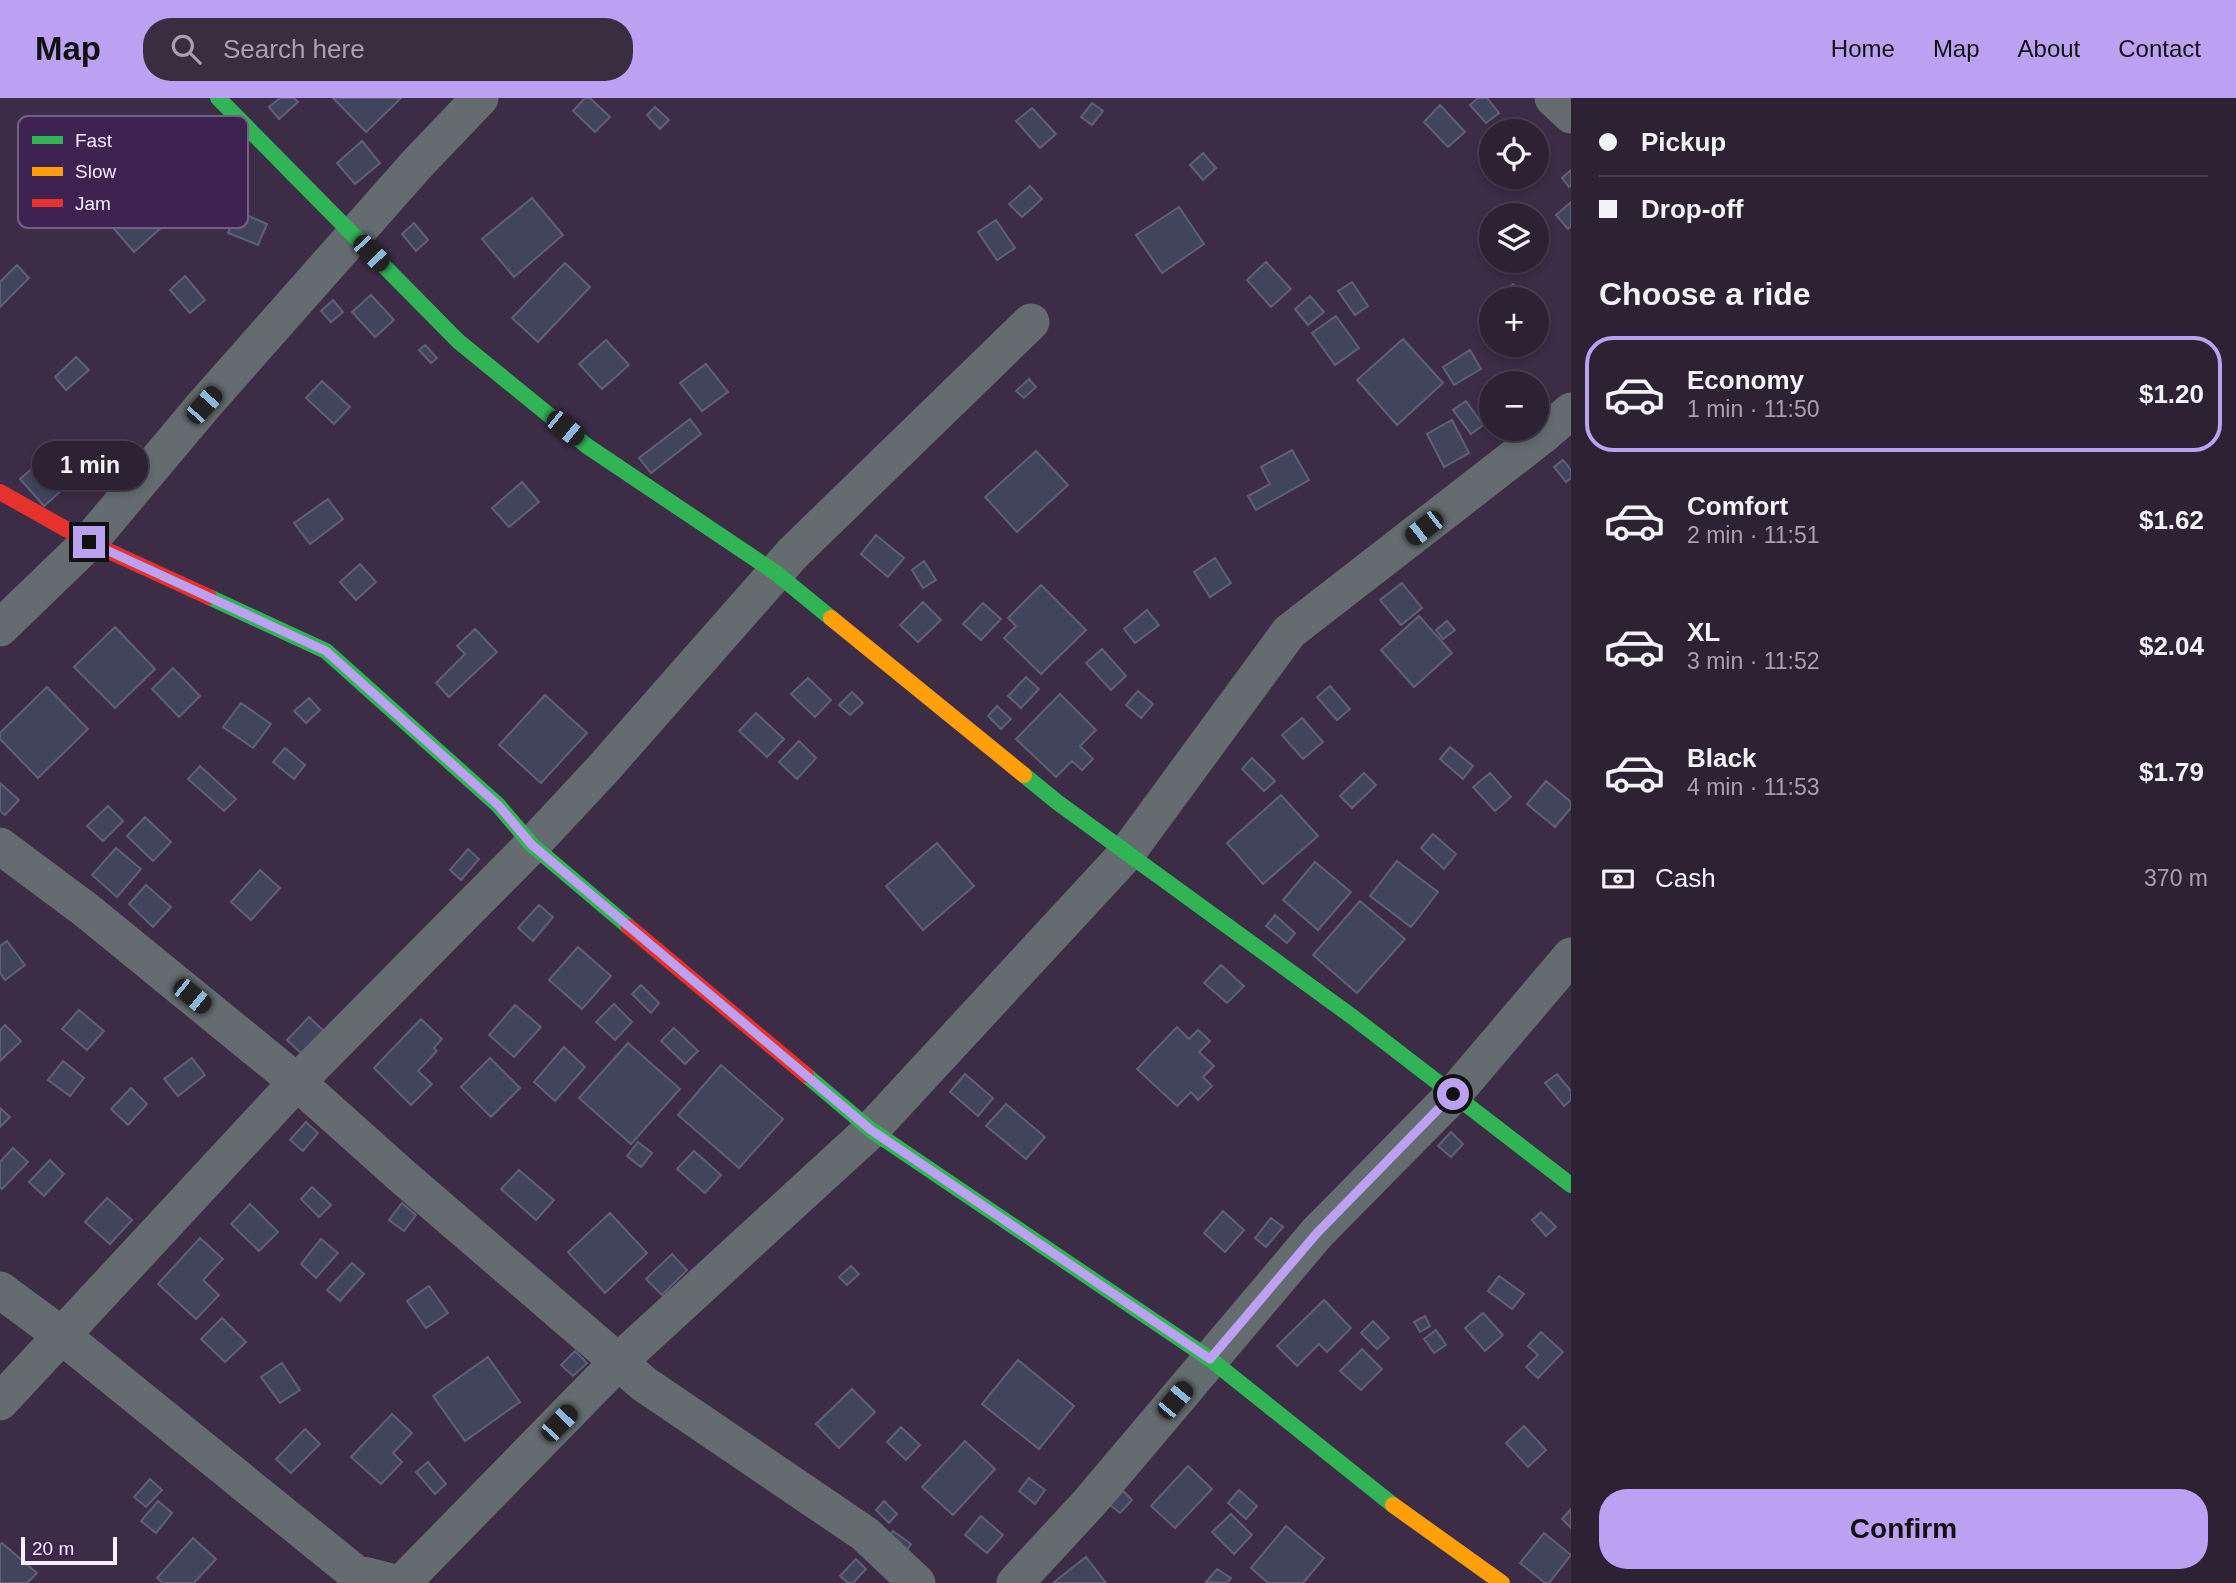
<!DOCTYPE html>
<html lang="en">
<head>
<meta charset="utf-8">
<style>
	:root { --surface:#2d2134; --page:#392e40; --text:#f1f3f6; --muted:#a7a3ac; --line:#483e4f; --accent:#bca0f2 }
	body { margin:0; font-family:Arial,sans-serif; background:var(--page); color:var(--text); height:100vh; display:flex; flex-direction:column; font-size:26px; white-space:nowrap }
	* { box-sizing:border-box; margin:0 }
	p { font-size:23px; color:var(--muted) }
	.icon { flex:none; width:38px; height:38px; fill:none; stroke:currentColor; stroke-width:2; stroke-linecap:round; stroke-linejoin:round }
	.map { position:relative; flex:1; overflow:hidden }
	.details { display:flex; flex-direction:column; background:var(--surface); width:665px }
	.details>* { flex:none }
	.guide { display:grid; align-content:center; height:154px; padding:0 28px; background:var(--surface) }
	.controls { position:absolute; left:1479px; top:21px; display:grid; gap:14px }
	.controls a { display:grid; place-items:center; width:70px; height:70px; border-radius:50%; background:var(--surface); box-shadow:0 4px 10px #0003,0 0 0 2px var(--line); font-size:35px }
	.scale { position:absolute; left:21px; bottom:18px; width:96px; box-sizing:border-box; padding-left:7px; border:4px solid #f7edff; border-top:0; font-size:19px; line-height:24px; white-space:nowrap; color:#f7edff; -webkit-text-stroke:5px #3e2251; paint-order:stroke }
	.end { position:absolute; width:32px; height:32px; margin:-16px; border:9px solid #bca0f2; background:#111; box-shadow:0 0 0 4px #111 }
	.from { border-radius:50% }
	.bubble { position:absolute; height:49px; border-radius:24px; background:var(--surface); box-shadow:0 4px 10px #0003,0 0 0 2px var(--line); font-size:23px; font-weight:700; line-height:49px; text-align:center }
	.car { position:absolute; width:21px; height:42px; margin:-21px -10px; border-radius:9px; box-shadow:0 0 5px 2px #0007; background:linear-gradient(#222 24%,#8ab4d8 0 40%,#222 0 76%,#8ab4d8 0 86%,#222 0) }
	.guide b { display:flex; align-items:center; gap:24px; height:66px; font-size:26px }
	.guide b+b { border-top:2px solid var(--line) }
	.guide i { width:18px; height:18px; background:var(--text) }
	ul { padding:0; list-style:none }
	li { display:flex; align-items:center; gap:21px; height:116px; margin:0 14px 10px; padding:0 14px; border:4px solid transparent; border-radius:28px }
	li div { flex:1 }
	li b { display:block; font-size:26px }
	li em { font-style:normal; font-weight:700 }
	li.on { border-color:var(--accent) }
	li>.icon { width:63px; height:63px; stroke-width:1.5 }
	h2 { padding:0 28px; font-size:32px; line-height:84px }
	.pay { display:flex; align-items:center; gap:18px; height:77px; padding:0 28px; font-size:26px }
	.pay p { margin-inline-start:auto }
	.cta { display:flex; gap:14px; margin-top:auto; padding:14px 28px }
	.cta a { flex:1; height:80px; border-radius:28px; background:var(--accent); color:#111; font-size:28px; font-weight:700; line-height:80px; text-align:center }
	header { display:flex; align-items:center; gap:42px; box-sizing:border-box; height:98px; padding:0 35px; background:var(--accent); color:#111 }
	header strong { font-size:33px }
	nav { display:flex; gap:38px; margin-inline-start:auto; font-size:24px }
	.search { width:490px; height:63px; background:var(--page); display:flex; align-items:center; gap:18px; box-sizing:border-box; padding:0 24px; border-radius:28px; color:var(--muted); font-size:26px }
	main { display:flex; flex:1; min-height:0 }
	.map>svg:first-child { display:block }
	.building { fill:#40455d; stroke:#5f6074; stroke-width:2 }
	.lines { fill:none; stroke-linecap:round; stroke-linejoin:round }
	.street { stroke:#646c6f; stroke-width:37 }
	.fast { stroke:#30b455; stroke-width:16 }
	.slow { stroke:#ff9f0a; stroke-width:16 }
	.jam { stroke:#e5322d; stroke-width:16 }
	.route { stroke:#bca0f2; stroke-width:9 }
	.key { fill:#3e2251; stroke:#765f85; stroke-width:2 }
	.key-label { font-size:19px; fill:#f7edff }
</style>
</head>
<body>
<header>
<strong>Map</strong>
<div class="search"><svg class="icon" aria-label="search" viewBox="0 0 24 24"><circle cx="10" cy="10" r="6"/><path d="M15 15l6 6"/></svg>Search here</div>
<nav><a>Home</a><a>Map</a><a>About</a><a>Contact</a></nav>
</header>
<main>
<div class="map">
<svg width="1571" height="1485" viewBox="0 0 1571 1485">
	<rect width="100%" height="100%" fill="#3c2c46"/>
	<path class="building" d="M 280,0 L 294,0 L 298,4 L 279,21 L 269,9 Z
		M 333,0 L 401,0 L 366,34 Z
		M 585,0 L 590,0 L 610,19 L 595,34 L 573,13 Z
		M 1478,0 L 1487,0 L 1499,15 L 1486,25 L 1470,7 Z
		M 1092,5 L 1103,13 L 1092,27 L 1081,19 Z
		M 1440,7 L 1465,34 L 1448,49 L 1424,24 Z
		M 655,9 L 669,22 L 660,31 L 647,17 Z
		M 1032,10 L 1056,36 L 1040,50 L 1016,23 Z
		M 362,43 L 380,65 L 355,86 L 337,65 Z
		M 1203,55 L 1216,70 L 1203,82 L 1190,67 Z
		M 129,57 L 179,114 L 134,154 L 84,96 Z
		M 1571,72 L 1571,88 L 1569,89 L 1562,80 Z
		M 1030,88 L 1042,101 L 1022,119 L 1009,106 Z
		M 532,100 L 563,137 L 514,179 L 482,141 Z
		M 1571,104 L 1571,128 L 1568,131 L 1556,117 Z
		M 1179,109 L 1204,146 L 1162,175 L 1136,137 Z
		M 237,113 L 267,126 L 258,147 L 228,135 Z
		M 996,122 L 1015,150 L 997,162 L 978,134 Z
		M 414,125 L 428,142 L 416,153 L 402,136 Z
		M 1266,164 L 1291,191 L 1271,209 L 1247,182 Z
		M 565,165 L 590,189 L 538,244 L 512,220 Z
		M 17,167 L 29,180 L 0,209 L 0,184 Z
		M 185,178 L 205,202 L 190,215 L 170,192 Z
		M 1352,184 L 1368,208 L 1355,217 L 1338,193 Z
		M 1513,186 L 1528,201 L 1496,201 Z
		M 371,197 L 394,222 L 375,239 L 352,214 Z
		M 1310,198 L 1324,214 L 1308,227 L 1295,211 Z
		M 333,202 L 343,214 L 331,224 L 321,213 Z
		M 1336,218 L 1359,250 L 1335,267 L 1312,235 Z
		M 1403,241 L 1443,285 L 1397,327 L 1357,282 Z
		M 606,242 L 629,267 L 602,291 L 579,266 Z
		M 425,247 L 437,260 L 431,265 L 419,252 Z
		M 1470,252 L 1481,271 L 1454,287 L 1443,269 Z
		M 76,259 L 89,272 L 66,292 L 55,279 Z
		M 706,266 L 728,294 L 702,313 L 680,285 Z
		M 1029,281 L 1036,289 L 1024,300 L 1016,293 Z
		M 322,283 L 350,309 L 334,326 L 306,300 Z
		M 1466,303 L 1483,327 L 1471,336 L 1453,312 Z
		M 690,321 L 701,336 L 651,375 L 639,360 Z
		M 1452,322 L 1469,355 L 1444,369 L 1427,336 Z
		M 1292,352 L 1309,382 L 1256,412 L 1248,398 L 1270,386 L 1261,369 Z
		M 1036,353 L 1068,387 L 1017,434 L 985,399 Z
		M 1563,362 L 1571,372 L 1571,380 L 1566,384 L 1554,369 Z
		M 37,366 L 61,393 L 44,408 L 20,381 Z
		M 522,384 L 539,404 L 509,429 L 492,410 Z
		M 328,401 L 343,421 L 310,446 L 294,425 Z
		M 876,437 L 904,460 L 888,479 L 861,456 Z
		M 1215,460 L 1231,485 L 1210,499 L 1194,474 Z
		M 924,463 L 936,482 L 923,490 L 912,472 Z
		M 360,466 L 376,484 L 356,502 L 340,484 Z
		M 1402,485 L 1422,510 L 1401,527 L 1380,502 Z
		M 1041,487 L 1086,532 L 1041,576 L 1004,540 L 1016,528 L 1008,520 Z
		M 923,504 L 941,522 L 918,544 L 900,527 Z
		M 983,505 L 1001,521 L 981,542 L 963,526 Z
		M 1147,512 L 1159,527 L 1135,545 L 1124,531 Z
		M 1419,518 L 1452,555 L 1414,589 L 1381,552 Z
		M 1447,523 L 1455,532 L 1443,541 L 1436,532 Z
		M 115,529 L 155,571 L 115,610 L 74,569 Z
		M 475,531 L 497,554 L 449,599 L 436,585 L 465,556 L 457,548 Z
		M 1102,551 L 1126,578 L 1111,592 L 1086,565 Z
		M 173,570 L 200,598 L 179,619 L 152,591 Z
		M 1026,579 L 1039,591 L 1021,610 L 1008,598 Z
		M 808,580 L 831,602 L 815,619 L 791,596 Z
		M 1330,588 L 1350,611 L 1337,622 L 1317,599 Z
		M 47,589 L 88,631 L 38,680 L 0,641 L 0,635 Z
		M 1138,593 L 1153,606 L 1141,620 L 1126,607 Z
		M 852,594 L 863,605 L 850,617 L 839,607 Z
		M 1060,596 L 1096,632 L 1080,648 L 1093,661 L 1082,672 L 1072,663 L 1056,679 L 1016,641 Z
		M 545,597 L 587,635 L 541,685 L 499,647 Z
		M 309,600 L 320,612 L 306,625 L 294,613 Z
		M 241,605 L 271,626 L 253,650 L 223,629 Z
		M 997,608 L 1011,621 L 1001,631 L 988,618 Z
		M 756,615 L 784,641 L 767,659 L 739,633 Z
		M 1302,620 L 1323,644 L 1303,661 L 1282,637 Z
		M 799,643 L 816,660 L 797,681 L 779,664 Z
		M 1450,649 L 1473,668 L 1463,681 L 1440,661 Z
		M 285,650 L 305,667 L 294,681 L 273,664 Z
		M 1252,660 L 1275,683 L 1264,693 L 1242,671 Z
		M 200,668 L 236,701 L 224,713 L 188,681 Z
		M 1364,675 L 1376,687 L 1352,710 L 1340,698 Z
		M 1490,675 L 1511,699 L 1495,713 L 1473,689 Z
		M 1546,683 L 1571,704 L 1571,710 L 1555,729 L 1527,706 Z
		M 0,685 L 19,702 L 5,717 L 0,713 Z
		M 1281,697 L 1318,738 L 1263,786 L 1227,745 Z
		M 108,708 L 123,723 L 103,743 L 87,728 Z
		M 145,719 L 171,744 L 153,763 L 127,738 Z
		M 1433,736 L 1456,756 L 1444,771 L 1421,750 Z
		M 937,745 L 974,788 L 923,832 L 886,788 Z
		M 116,750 L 141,771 L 117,799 L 92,777 Z
		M 468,751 L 479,761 L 461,782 L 450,772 Z
		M 1397,763 L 1438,794 L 1411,829 L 1370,798 Z
		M 1315,764 L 1351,794 L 1318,832 L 1283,802 Z
		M 260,772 L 280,790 L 251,822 L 231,804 Z
		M 146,787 L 171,809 L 153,829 L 129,806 Z
		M 1360,803 L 1405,841 L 1357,895 L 1313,857 Z
		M 539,807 L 553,819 L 533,843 L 518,830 Z
		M 1275,817 L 1295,835 L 1287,845 L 1266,828 Z
		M 7,843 L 25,867 L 5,882 L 0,875 L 0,848 Z
		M 578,849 L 611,878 L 582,911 L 549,882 Z
		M 1221,867 L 1244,888 L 1227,905 L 1204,885 Z
		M 641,887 L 659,905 L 651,915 L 632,896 Z
		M 614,906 L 632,924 L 615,942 L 596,924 Z
		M 515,907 L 541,929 L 514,959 L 489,937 Z
		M 79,912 L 104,933 L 87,952 L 62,931 Z
		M 309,919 L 325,934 L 303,957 L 287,942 Z
		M 421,921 L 442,941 L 434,950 L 437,953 L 418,973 L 432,986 L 411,1007 L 374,970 Z
		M 5,927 L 21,943 L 0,963 L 0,932 Z
		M 1177,929 L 1189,941 L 1198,932 L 1210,943 L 1199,954 L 1214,968 L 1203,979 L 1212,988 L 1198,1002 L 1191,994 L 1177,1008 L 1137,971 Z
		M 674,930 L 698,953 L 685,966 L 661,943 Z
		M 628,945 L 680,991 L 631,1046 L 579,1000 Z
		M 564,949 L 585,969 L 555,1003 L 534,984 Z
		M 192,960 L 205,977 L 178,998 L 164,981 Z
		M 490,960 L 520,990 L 491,1019 L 461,989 Z
		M 63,963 L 84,980 L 70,998 L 48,982 Z
		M 721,967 L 783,1021 L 739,1070 L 678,1017 Z
		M 965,976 L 993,1000 L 978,1018 L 950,994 Z
		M 1557,976 L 1571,993 L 1571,1002 L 1564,1008 L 1545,985 Z
		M 131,990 L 147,1006 L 128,1027 L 111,1011 Z
		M 1006,1006 L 1045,1039 L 1026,1061 L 986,1028 Z
		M 0,1010 L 10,1019 L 0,1029 Z
		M 306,1024 L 318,1035 L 303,1053 L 290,1042 Z
		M 1451,1034 L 1463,1046 L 1451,1059 L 1438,1048 Z
		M 638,1044 L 652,1055 L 641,1069 L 627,1058 Z
		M 13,1050 L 28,1064 L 2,1091 L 0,1089 L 0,1064 Z
		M 694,1053 L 721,1077 L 705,1095 L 677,1071 Z
		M 50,1062 L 64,1076 L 44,1098 L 29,1084 Z
		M 519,1072 L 554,1102 L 536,1122 L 501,1091 Z
		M 312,1089 L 331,1107 L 319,1119 L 301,1101 Z
		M 107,1100 L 132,1122 L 110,1146 L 85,1124 Z
		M 402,1105 L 416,1117 L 404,1133 L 389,1122 Z
		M 250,1106 L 278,1134 L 259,1153 L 231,1126 Z
		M 1223,1113 L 1244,1132 L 1225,1154 L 1204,1135 Z
		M 1541,1114 L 1556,1129 L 1546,1138 L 1532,1122 Z
		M 610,1115 L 647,1155 L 605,1195 L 568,1154 Z
		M 1271,1120 L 1283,1129 L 1266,1149 L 1255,1140 Z
		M 200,1140 L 223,1161 L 203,1182 L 219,1197 L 196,1221 L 158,1186 Z
		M 321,1141 L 338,1155 L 316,1180 L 301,1166 Z
		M 672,1156 L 687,1172 L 662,1197 L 646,1181 Z
		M 352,1165 L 364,1176 L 340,1203 L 327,1192 Z
		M 851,1168 L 859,1176 L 847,1187 L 839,1179 Z
		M 1499,1178 L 1524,1196 L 1512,1211 L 1488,1193 Z
		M 429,1188 L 448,1215 L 426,1230 L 407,1203 Z
		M 1324,1202 L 1351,1230 L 1327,1254 L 1319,1246 L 1297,1268 L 1277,1248 Z
		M 1483,1215 L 1503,1237 L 1485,1253 L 1465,1230 Z
		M 1425,1218 L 1430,1228 L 1420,1234 L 1414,1224 Z
		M 222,1220 L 246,1244 L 225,1264 L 201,1241 Z
		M 1373,1223 L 1389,1240 L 1377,1251 L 1361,1235 Z
		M 1436,1232 L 1446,1247 L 1434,1255 L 1424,1241 Z
		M 1541,1234 L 1563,1254 L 1538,1280 L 1526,1269 L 1538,1257 L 1528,1248 Z
		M 1362,1251 L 1382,1271 L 1361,1292 L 1340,1273 Z
		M 575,1253 L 587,1265 L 573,1278 L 561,1267 Z
		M 488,1259 L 520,1304 L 465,1343 L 433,1298 Z
		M 1018,1262 L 1074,1308 L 1039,1351 L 982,1306 Z
		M 282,1265 L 300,1292 L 280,1305 L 261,1279 Z
		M 852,1291 L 875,1314 L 839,1350 L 816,1326 Z
		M 392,1316 L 412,1335 L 393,1355 L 402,1364 L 381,1386 L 351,1359 Z
		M 1524,1328 L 1546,1352 L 1528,1369 L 1506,1345 Z
		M 901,1329 L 920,1347 L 906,1362 L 887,1344 Z
		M 305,1331 L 320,1346 L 291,1375 L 276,1361 Z
		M 965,1343 L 995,1371 L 953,1417 L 922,1389 Z
		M 428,1364 L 446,1386 L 435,1396 L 416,1374 Z
		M 1188,1368 L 1212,1391 L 1175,1430 L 1151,1408 Z
		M 1029,1380 L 1045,1392 L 1035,1406 L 1019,1393 Z
		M 150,1381 L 162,1392 L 146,1409 L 134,1399 Z
		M 1239,1392 L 1257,1408 L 1246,1421 L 1228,1405 Z
		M 1123,1393 L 1132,1402 L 1120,1415 L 1110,1407 Z
		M 158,1403 L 172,1415 L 156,1435 L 141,1423 Z
		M 884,1403 L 897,1416 L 889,1425 L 876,1412 Z
		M 1571,1411 L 1571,1430 L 1562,1421 Z
		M 1231,1416 L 1252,1437 L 1234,1456 L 1212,1434 Z
		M 981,1418 L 1003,1437 L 987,1455 L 965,1437 Z
		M 1286,1428 L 1324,1460 L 1303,1485 L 1268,1485 L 1251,1470 Z
		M 893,1433 L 911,1446 L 902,1459 L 884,1445 Z
		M 1544,1435 L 1571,1457 L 1549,1485 L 1545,1485 L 1520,1465 Z
		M 193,1440 L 216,1461 L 194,1485 L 163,1485 L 157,1480 Z
		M 2,1445 L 37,1475 L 27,1485 L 0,1485 L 0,1447 Z
		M 1086,1459 L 1106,1485 L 1053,1485 Z
		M 856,1461 L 866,1471 L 853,1485 L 848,1485 L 840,1478 Z
		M 1217,1471 L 1231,1480 L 1227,1485 L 1206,1484 Z"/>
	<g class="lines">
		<path class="street" d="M 1553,0 L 1571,17
			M 0,530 L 89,444 L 204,307 L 417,66 L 480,0
			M 0,748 L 86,812 L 297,984 L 402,1078 L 644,1286 L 865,1436 L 917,1485
			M 0,1192 L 61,1237 L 355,1475 L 395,1485
			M 0,1304 L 297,984 L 532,747 L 602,672 L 793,455 L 1031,224
			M 402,1485 L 617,1265 L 871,1032 L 1127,755 L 1289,534 L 1543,337 L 1571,313
			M 1015,1485 L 1089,1405 L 1317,1135 L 1453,997 L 1571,858"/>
		<path class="fast" d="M 218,0 L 458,243 L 587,348 L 776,475 L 831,520
			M 209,499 L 326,553 L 498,707 L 532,747 L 629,829
			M 1024,677 L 1057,704 L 1354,920 L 1571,1087
			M 806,977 L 871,1032 L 1210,1261 L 1393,1407"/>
		<path class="slow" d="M 831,520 L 1024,677
			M 1393,1407 L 1502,1485"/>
		<path class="jam" d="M 0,394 L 89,444 L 209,499
			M 629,829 L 806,977"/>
	</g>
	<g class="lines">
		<path class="route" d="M 89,444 L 326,553 L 498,707 L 532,747 L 871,1032 L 1210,1261 L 1317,1135 L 1453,996"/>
	</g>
	<rect x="18" y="18" width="230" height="112" rx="10" class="key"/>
	<rect x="32" y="38" width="31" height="8" fill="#30b455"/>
	<rect x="32" y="69" width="31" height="9" fill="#ff9f0a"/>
	<rect x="32" y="101" width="31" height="8" fill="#e5322d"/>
	<g class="key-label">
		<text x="75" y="49">Fast</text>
		<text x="75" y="80">Slow</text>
		<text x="75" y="112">Jam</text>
	</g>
</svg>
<div class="controls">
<a><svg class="icon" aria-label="locate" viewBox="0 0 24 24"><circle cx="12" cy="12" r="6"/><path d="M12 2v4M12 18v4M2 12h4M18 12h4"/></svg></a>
<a><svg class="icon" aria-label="layers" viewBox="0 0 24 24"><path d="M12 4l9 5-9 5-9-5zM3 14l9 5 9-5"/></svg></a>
<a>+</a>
<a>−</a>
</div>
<div class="scale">20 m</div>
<i class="end from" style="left:1453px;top:996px"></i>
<i class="end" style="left:89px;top:444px"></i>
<div class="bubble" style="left:32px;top:343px;width:116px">1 min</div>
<i class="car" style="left:371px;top:155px;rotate:136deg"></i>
<i class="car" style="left:204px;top:307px;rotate:42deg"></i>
<i class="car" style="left:565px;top:330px;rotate:129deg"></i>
<i class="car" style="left:1424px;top:430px;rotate:232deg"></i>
<i class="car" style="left:192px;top:898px;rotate:129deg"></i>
<i class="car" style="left:1175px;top:1302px;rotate:40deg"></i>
<i class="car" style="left:559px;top:1325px;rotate:44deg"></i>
</div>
<section class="details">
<div class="guide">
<b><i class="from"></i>Pickup</b>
<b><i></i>Drop-off</b>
</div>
<h2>Choose a ride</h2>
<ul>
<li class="on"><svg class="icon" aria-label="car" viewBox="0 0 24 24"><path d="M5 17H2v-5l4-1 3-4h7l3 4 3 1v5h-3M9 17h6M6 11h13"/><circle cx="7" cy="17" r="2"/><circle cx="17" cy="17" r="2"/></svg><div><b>Economy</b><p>1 min · 11:50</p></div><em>$1.20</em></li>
<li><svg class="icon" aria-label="car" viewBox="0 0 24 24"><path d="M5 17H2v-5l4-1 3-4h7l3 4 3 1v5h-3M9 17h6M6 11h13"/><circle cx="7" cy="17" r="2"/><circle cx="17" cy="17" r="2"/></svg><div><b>Comfort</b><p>2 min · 11:51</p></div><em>$1.62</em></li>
<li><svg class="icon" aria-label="car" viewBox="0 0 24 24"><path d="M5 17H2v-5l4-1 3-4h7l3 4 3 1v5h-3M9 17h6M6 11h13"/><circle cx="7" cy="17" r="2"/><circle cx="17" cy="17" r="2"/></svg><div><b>XL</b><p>3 min · 11:52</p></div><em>$2.04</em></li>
<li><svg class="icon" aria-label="car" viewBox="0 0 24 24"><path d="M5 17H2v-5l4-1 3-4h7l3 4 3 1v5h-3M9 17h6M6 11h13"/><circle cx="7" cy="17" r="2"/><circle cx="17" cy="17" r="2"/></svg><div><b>Black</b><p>4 min · 11:53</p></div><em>$1.79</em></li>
</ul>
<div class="pay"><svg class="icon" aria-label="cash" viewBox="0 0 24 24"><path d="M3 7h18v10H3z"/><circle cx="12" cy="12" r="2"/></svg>Cash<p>370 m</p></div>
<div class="cta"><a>Confirm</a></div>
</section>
</main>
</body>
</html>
